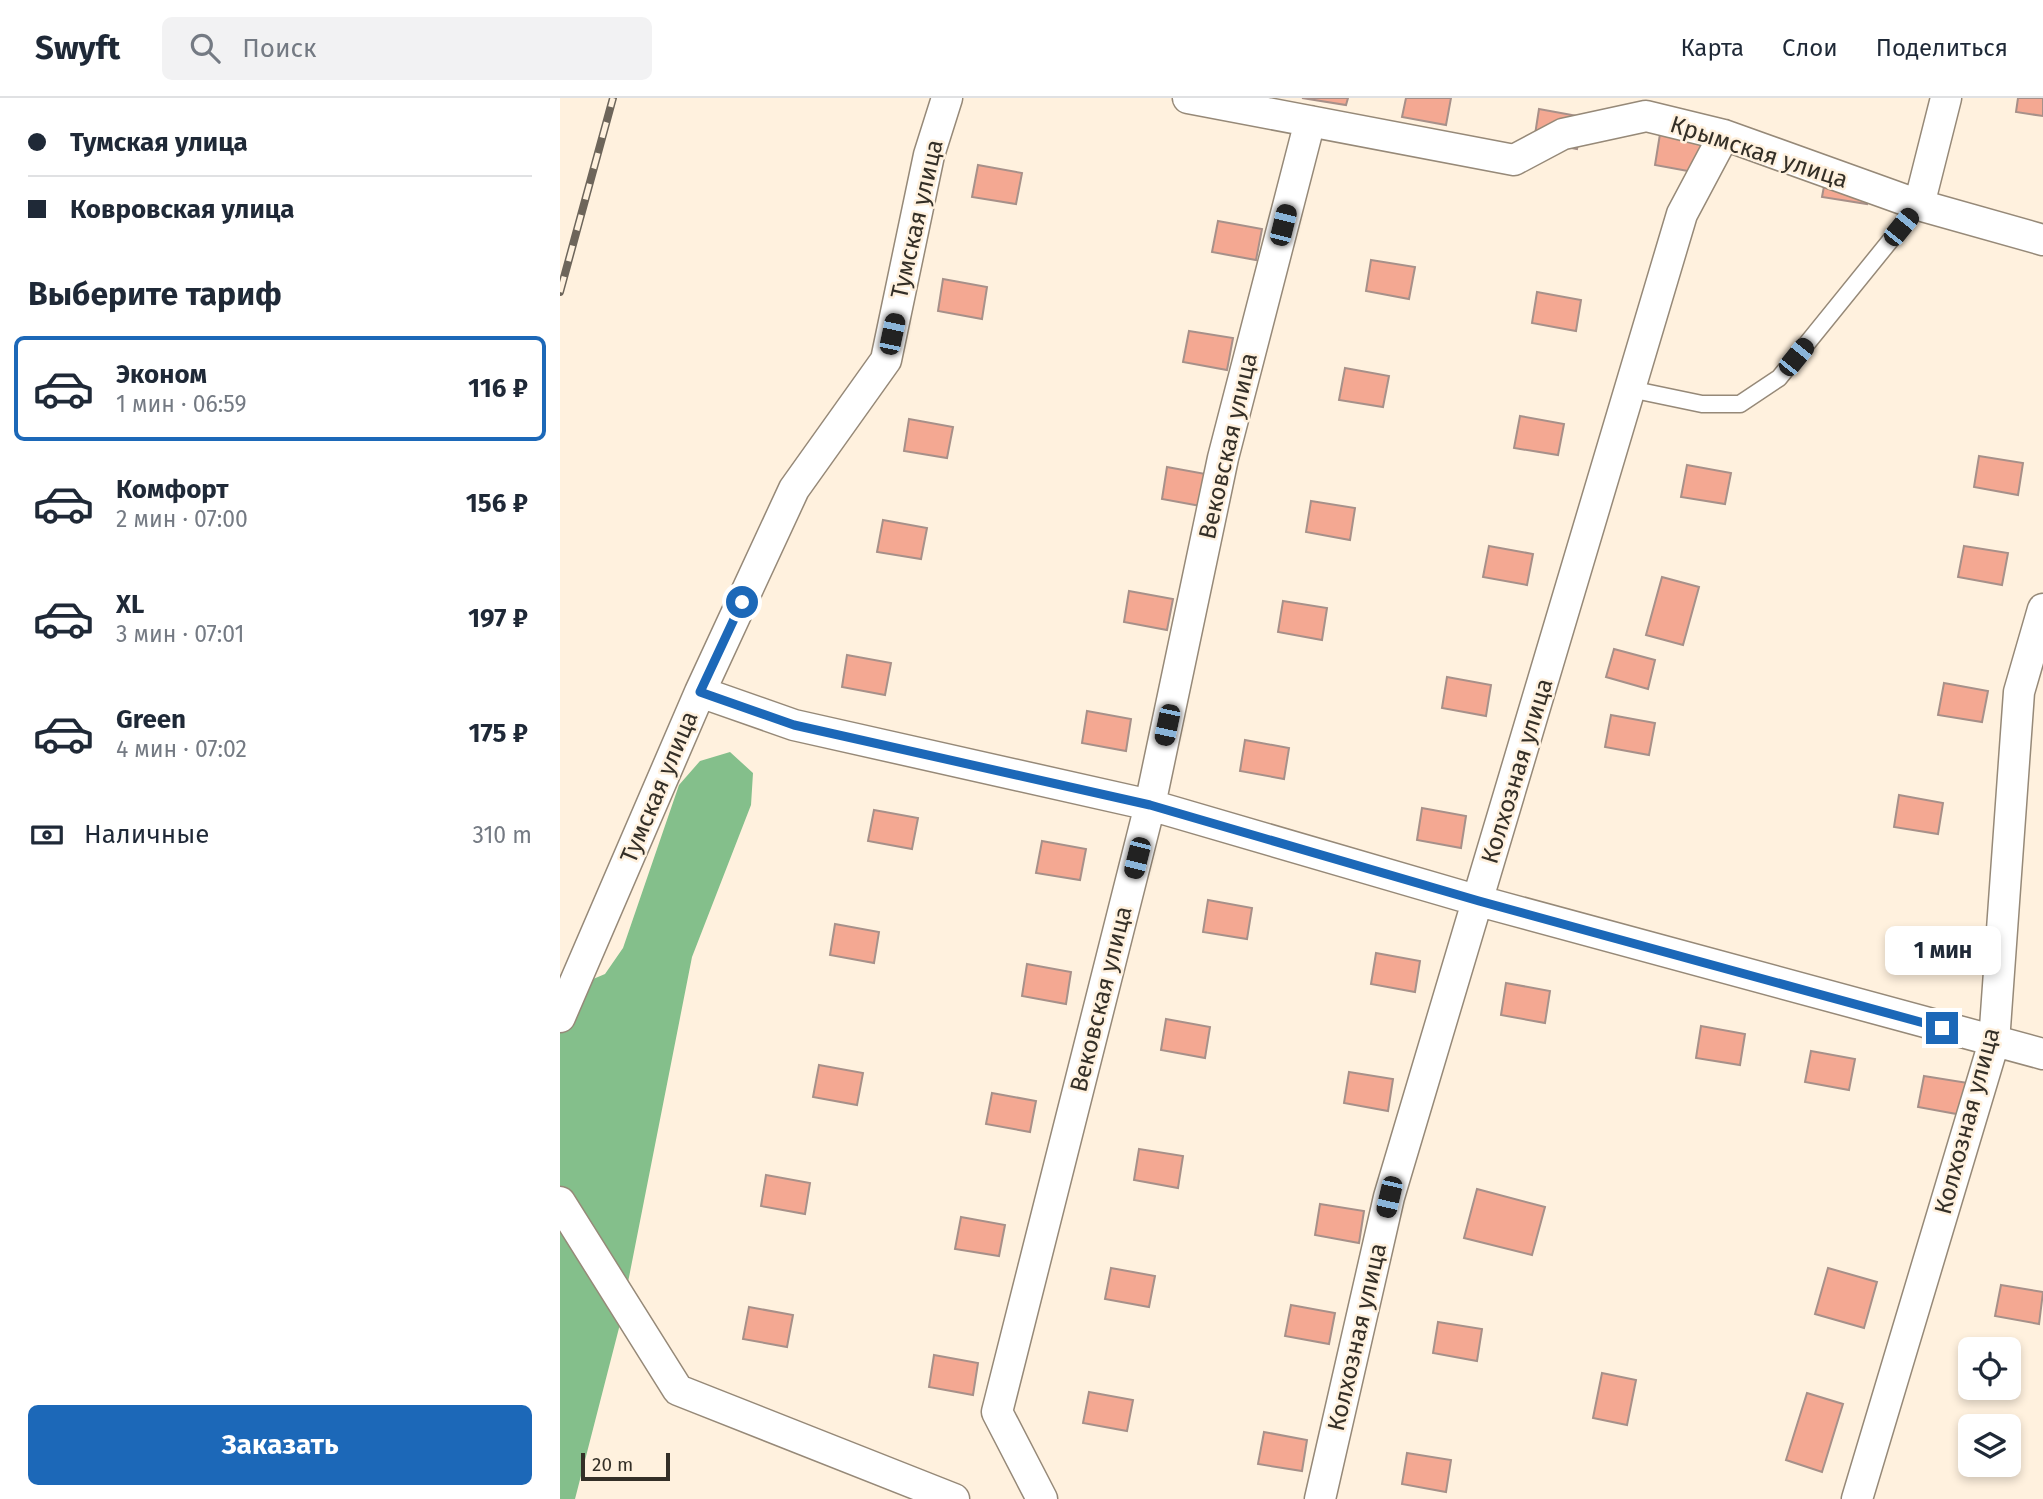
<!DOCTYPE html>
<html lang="ru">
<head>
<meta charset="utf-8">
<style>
	:root { --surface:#fff; --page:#f2f2f3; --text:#1f2937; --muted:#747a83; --line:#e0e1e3; --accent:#1c68b8 }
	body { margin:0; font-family:"Fira Sans",sans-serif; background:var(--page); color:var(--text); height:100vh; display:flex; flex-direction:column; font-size:26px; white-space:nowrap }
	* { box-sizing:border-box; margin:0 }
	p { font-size:23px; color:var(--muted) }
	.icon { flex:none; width:38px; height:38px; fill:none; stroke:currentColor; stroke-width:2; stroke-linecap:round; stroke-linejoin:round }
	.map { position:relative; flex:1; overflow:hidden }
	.drawer { display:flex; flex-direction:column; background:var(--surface); width:560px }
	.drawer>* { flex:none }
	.banner { display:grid; align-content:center; height:154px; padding:0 28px; background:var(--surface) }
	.tools { position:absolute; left:1398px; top:1239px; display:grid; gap:14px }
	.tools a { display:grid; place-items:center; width:63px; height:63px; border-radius:10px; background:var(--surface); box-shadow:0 4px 10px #0003; font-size:35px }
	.scale { position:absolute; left:21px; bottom:18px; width:89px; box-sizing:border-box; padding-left:7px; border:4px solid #342f27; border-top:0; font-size:19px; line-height:24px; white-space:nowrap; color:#342f27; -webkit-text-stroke:5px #fff1de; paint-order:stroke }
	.end { position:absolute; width:32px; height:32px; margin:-16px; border:9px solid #1c68b8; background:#fff; box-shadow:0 0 0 4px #fff }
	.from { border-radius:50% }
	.bubble { position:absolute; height:49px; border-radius:10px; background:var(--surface); box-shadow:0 4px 10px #0003; font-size:23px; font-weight:700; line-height:49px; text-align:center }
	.car { position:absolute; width:21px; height:42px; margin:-21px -10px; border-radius:9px; box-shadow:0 0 5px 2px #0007; background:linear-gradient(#222 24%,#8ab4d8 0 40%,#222 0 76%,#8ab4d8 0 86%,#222 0) }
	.banner b { display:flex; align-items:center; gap:24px; height:66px; font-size:26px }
	.banner b+b { border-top:2px solid var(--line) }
	.banner i { width:18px; height:18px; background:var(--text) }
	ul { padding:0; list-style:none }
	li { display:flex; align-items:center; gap:21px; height:105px; margin:0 14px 10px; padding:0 14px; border:4px solid transparent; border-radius:10px }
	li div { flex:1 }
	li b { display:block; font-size:26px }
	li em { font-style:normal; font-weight:700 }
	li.active { border-color:var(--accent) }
	li>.icon { width:63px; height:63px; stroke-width:1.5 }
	h2 { padding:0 28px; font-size:32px; line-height:84px }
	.pay { display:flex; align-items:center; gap:18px; height:77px; padding:0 28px; font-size:26px }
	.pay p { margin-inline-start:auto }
	.button { display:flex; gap:14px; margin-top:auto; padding:14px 28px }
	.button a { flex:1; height:80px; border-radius:10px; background:var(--accent); color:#fff; font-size:28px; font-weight:700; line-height:80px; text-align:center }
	header { display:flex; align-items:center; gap:42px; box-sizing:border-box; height:98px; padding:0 35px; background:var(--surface); border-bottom:2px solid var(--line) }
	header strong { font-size:33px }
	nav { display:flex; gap:38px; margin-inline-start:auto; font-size:24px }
	.search { width:490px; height:63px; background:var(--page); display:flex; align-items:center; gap:18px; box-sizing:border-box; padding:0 24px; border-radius:10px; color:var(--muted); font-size:26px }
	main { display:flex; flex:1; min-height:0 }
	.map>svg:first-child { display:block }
	.forest { fill:#84bf8b }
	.building { fill:#f4a892; stroke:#a79089; stroke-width:2 }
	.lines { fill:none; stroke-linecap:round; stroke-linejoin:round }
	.lane-casing { stroke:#968978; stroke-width:19 }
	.street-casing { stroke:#968978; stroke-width:33 }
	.lane { stroke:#fff; stroke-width:16 }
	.street { stroke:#fff; stroke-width:30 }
	.rail-casing { stroke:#6d655a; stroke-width:8 }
	.rail { stroke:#fff1de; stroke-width:5; stroke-dasharray:16; stroke-linecap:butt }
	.route { stroke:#1c68b8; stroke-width:9 }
	.labels { text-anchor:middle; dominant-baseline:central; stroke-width:5; stroke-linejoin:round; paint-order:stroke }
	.street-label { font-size:24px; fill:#342f27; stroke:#fff1de }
</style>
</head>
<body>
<header>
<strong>Swyft</strong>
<div class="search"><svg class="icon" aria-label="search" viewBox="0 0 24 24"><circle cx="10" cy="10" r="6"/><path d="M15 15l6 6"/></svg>Поиск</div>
<nav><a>Карта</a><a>Слои</a><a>Поделиться</a></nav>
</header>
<main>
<section class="drawer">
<div class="banner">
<b><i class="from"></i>Тумская улица</b>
<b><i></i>Ковровская улица</b>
</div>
<h2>Выберите тариф</h2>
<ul>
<li class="active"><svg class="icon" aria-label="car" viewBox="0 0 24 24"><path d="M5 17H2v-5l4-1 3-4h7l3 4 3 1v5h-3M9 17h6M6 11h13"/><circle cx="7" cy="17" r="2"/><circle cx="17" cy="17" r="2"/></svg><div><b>Эконом</b><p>1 мин · 06:59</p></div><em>116 ₽</em></li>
<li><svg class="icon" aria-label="car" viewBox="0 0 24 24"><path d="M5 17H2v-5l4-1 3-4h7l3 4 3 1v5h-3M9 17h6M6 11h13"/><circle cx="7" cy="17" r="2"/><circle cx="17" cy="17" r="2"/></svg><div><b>Комфорт</b><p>2 мин · 07:00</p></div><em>156 ₽</em></li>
<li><svg class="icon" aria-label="car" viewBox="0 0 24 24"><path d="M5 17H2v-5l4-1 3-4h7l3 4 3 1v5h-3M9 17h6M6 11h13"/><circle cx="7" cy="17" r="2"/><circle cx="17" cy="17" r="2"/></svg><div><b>XL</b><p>3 мин · 07:01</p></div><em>197 ₽</em></li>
<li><svg class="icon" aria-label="car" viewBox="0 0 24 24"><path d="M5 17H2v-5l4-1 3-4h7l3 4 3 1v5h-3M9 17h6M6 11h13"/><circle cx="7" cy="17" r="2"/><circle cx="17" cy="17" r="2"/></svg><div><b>Green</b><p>4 мин · 07:02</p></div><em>175 ₽</em></li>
</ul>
<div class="pay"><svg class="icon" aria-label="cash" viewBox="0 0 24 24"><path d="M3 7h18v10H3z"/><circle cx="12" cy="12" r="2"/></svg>Наличные<p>310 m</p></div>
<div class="button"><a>Заказать</a></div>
</section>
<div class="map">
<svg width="1483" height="1401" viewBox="0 0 1483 1401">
	<rect width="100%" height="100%" fill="#fff1de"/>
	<path class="forest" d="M 170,654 L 193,675 L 191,707 L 132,859 L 59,1230 L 15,1401 L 0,1401 L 0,895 L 45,876 L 63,850 L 119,687 L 140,663 Z"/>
	<path class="building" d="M 742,0 L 788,0 L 786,7 Z
		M 846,0 L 891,0 L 886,27 L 842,19 Z
		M 1458,0 L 1483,0 L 1483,18 L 1456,14 Z
		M 979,11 L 1023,19 L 1017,51 L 974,43 Z
		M 1100,36 L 1144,44 L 1139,75 L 1095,67 Z
		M 418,67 L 462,75 L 456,106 L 412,99 Z
		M 1268,67 L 1312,75 L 1307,106 L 1262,99 Z
		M 658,123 L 702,131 L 696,162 L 652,154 Z
		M 811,162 L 855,169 L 849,201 L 806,193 Z
		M 383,181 L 427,189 L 422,221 L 378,213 Z
		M 977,194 L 1021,202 L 1016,233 L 972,225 Z
		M 629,233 L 673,240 L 667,272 L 623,264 Z
		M 785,270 L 829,278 L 823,309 L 779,302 Z
		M 960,318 L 1004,326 L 998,357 L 954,350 Z
		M 349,321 L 393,329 L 387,360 L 344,353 Z
		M 1419,358 L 1463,365 L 1458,397 L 1414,389 Z
		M 1127,367 L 1171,375 L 1165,406 L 1121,399 Z
		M 607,369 L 651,377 L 646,409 L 602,401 Z
		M 751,403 L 795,410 L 790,442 L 746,434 Z
		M 323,422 L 367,430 L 361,461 L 317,454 Z
		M 929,448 L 973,456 L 967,487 L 923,479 Z
		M 1404,448 L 1448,455 L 1442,487 L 1398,479 Z
		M 1102,479 L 1139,489 L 1123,547 L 1086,537 Z
		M 569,493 L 613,501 L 607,532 L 564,524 Z
		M 723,503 L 767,510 L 762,542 L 718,534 Z
		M 1054,551 L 1095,562 L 1088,591 L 1046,579 Z
		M 287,557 L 331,565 L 325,597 L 282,589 Z
		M 887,579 L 931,587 L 926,618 L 882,610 Z
		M 1384,585 L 1428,593 L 1422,624 L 1378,617 Z
		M 527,613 L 571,621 L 566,653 L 522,645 Z
		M 1051,617 L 1095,625 L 1089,657 L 1045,649 Z
		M 685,642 L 729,650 L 724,681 L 680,673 Z
		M 1339,697 L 1383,705 L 1378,736 L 1334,729 Z
		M 862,710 L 906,718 L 901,750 L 857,742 Z
		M 314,712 L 358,720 L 352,751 L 308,743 Z
		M 482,743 L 526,751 L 520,782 L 476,775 Z
		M 648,802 L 692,810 L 687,841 L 643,834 Z
		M 275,826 L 319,834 L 314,865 L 270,857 Z
		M 816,855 L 860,863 L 855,894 L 811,886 Z
		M 467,866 L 511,874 L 506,906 L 462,898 Z
		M 946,885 L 990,893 L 985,925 L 941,917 Z
		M 606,921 L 650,929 L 645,960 L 601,952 Z
		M 1141,928 L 1185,936 L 1180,967 L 1136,960 Z
		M 1251,953 L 1295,961 L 1289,992 L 1245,984 Z
		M 259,967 L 303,975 L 297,1007 L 253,999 Z
		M 789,974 L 833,981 L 828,1013 L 784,1005 Z
		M 1364,978 L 1408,985 L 1402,1017 L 1358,1009 Z
		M 432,995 L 476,1003 L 470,1034 L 426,1026 Z
		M 579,1051 L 623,1058 L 618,1090 L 574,1082 Z
		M 206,1077 L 250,1085 L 245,1116 L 201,1108 Z
		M 917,1091 L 985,1109 L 972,1157 L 904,1140 Z
		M 760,1106 L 804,1113 L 799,1145 L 755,1137 Z
		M 401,1119 L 445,1127 L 439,1158 L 395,1151 Z
		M 551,1170 L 595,1178 L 589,1209 L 545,1201 Z
		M 1268,1170 L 1317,1184 L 1304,1230 L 1255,1216 Z
		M 1441,1187 L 1483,1194 L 1479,1226 L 1435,1218 Z
		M 731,1207 L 775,1215 L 769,1246 L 725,1238 Z
		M 189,1209 L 233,1217 L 227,1249 L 183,1241 Z
		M 878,1224 L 922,1231 L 917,1263 L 873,1255 Z
		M 374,1257 L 418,1265 L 413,1297 L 369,1289 Z
		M 1042,1275 L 1076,1282 L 1067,1327 L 1033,1320 Z
		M 529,1294 L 573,1302 L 567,1333 L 523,1325 Z
		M 1247,1295 L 1283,1306 L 1262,1374 L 1226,1362 Z
		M 1414,1318 L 1458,1326 L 1453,1358 L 1449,1357 L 1449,1328 L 1413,1328 Z
		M 704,1334 L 747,1342 L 742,1373 L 698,1366 Z
		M 847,1355 L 891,1362 L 886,1394 L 842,1386 Z"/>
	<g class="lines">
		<defs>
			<path id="lane" d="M 1070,291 L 1142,306 L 1180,306 L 1219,280 L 1359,107"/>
			<path id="street" d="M 628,0 L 954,62 L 1003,36 L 1086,18 L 1164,37 L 1359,107 L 1483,142
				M 1359,107 L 1386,0
				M 140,594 L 234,627 L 590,707 L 919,803 L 1483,956
				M 0,919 L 140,594 L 234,391 L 326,262 L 369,57 L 387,0
				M 0,1104 L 118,1292 L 394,1401
				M 482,1401 L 437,1314 L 590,707 L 663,360 L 750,23
				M 760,1401 L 829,1099 L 1122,116 L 1164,37
				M 1297,1401 L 1434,944 L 1459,594 L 1483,511"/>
		</defs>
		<use href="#lane" class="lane-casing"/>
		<use href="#street" class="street-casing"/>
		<use href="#lane" class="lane"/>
		<use href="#street" class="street"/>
		<defs>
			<path id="rail" d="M 0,194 L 53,0"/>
		</defs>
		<use href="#rail" class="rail-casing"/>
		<use href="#rail" class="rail"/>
	</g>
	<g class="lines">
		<path class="route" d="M 182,504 L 140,594 L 234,627 L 590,707 L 919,803 L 1382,930"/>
	</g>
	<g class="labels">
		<g class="street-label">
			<text transform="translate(1199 54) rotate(18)">Крымская улица</text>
			<text transform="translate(357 121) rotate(-77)">Тумская улица</text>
			<text transform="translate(668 348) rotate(-77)">Вековская улица</text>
			<text transform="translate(957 673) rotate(-73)">Колхозная улица</text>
			<text transform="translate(99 689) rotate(-67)">Тумская улица</text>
			<text transform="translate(541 901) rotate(-76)">Вековская улица</text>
			<text transform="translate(1407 1023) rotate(-75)">Колхозная улица</text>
			<text transform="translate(797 1239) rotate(-77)">Колхозная улица</text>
		</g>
	</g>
</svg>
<div class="tools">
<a><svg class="icon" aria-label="locate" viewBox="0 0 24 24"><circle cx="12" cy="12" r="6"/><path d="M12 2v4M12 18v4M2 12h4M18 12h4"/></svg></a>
<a><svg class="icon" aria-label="layers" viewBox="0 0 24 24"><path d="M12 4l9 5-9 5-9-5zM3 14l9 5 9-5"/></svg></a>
</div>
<div class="scale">20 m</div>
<i class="end from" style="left:182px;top:504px"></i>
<i class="end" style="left:1382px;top:930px"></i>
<div class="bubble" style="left:1325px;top:828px;width:116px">1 мин</div>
<i class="car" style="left:723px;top:127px;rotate:14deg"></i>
<i class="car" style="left:1341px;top:129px;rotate:39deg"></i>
<i class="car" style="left:332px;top:236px;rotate:12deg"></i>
<i class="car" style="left:1236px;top:259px;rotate:39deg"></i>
<i class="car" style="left:607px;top:627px;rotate:192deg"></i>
<i class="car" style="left:577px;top:760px;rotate:194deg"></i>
<i class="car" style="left:829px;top:1099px;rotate:193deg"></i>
</div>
</main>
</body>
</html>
